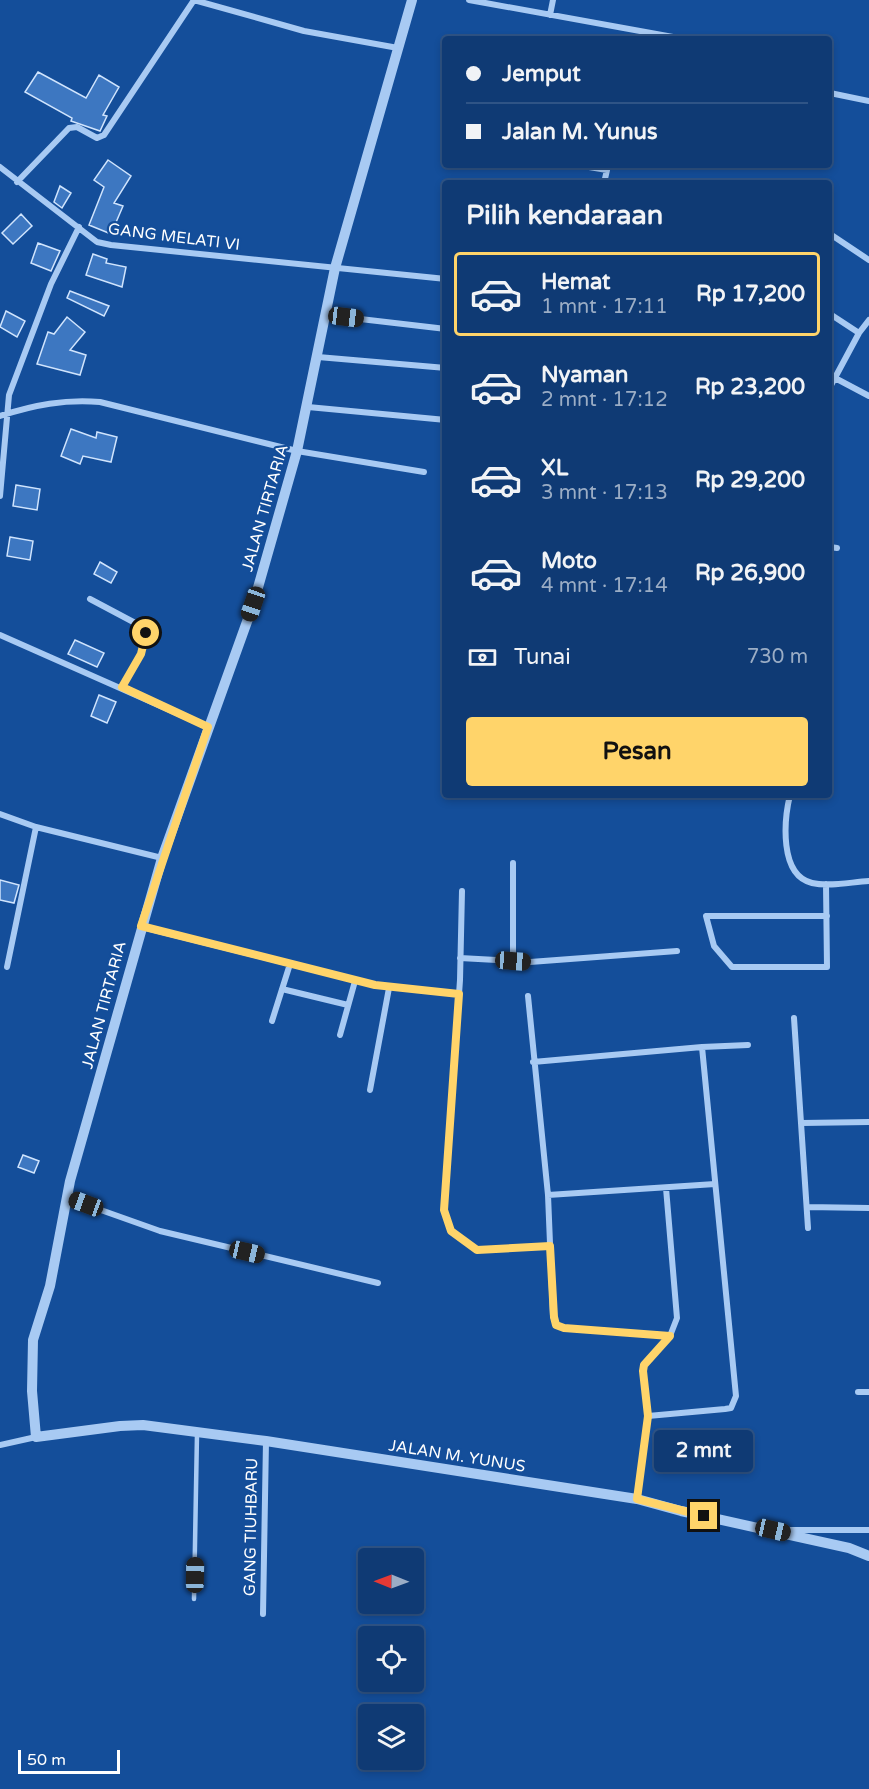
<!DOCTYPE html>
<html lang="id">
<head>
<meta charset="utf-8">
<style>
	:root { --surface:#0f3a74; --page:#1d457c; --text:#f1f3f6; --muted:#9badc5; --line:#2f5486; --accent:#ffd46a }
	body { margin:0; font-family:"Varela Round",sans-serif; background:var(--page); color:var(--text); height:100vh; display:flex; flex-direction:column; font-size:22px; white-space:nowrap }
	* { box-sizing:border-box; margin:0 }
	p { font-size:20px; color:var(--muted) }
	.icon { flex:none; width:33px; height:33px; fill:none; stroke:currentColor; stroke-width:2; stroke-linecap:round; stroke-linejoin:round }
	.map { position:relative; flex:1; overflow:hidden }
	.side { position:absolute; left:442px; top:180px; width:390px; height:618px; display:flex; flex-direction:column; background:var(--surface); border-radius:6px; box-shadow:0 3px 9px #0003,0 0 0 2px var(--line) }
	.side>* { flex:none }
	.hud { position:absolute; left:442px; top:36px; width:390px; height:132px; border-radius:6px; box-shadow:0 3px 9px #0003,0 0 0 2px var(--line); display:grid; align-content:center; height:132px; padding:0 24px; background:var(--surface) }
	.needle { width:39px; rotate:271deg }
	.buttons { position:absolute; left:358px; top:1548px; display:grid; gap:12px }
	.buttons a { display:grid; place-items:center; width:66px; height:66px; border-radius:6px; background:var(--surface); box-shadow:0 3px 9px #0003,0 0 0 2px var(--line); font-size:30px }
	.scale { position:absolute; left:18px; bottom:15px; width:102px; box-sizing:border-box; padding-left:6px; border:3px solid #fff; border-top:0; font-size:16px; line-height:21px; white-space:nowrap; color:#fff; -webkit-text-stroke:4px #144e9a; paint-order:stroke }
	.end { position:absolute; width:27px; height:27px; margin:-14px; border:8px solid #ffd46a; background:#111; box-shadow:0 0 0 3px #111 }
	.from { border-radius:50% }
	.bubble { position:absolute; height:42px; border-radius:6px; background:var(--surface); box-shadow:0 3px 9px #0003,0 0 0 2px var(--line); font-size:20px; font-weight:800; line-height:42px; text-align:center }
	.car { position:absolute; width:18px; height:36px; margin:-18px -9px; border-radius:8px; box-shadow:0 0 4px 2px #0007; background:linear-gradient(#222 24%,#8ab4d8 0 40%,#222 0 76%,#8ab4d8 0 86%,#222 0) }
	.hud b { display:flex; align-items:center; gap:21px; height:57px; font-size:22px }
	.hud b+b { border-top:2px solid var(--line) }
	.hud i { width:15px; height:15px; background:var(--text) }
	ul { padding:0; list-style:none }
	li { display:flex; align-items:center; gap:18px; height:84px; margin:0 12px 9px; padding:0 12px; border:3px solid transparent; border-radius:6px }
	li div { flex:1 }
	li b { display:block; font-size:22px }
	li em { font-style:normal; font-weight:800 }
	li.on { border-color:var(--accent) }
	li>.icon { width:54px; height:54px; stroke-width:1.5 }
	h2 { padding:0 24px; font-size:27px; line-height:72px }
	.pay { display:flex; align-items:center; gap:15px; height:66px; padding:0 24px; font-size:22px }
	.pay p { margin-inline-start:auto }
	.action { display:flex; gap:12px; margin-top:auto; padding:12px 24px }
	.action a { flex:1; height:69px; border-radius:6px; background:var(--accent); color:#111; font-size:24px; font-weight:800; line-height:69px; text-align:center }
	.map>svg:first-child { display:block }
	.building { fill:#3d77c1; stroke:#d0e4fd; stroke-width:1.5 }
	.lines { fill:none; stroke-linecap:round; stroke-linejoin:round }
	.service { stroke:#a8caf3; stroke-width:4.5 }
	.minor { stroke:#a8caf3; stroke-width:6 }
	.tertiary { stroke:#a8caf3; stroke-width:10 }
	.route { stroke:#ffd46a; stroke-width:8 }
	.labels { text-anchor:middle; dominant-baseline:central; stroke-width:4.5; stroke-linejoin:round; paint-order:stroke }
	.street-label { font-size:16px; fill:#fff; stroke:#144e9a }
</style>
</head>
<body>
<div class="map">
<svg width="869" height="1789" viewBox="0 0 869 1789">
	<rect width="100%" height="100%" fill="#144e9a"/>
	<path class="building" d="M 38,72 L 86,98 L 99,75 L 119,87 L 103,115 L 107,116 L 100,131 L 71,121 L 72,118 L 25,92 Z
		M 108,160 L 131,176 L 114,203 L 123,206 L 111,234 L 89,225 L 104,187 L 94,180 Z
		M 60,186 L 71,193 L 62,208 L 54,202 Z
		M 21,214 L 32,226 L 13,244 L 2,233 Z
		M 38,243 L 60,251 L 51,271 L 31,263 Z
		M 93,254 L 107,259 L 106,263 L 126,267 L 122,287 L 86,275 Z
		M 70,291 L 109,306 L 104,316 L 67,298 Z
		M 6,311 L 25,321 L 17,337 L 0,327 Z
		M 67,317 L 85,332 L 70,350 L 86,355 L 80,375 L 37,364 L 48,332 L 54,334 Z
		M 71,429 L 96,438 L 97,432 L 117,437 L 111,462 L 83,456 L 80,464 L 61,456 Z
		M 16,485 L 40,489 L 37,510 L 13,506 Z
		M 10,537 L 33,541 L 30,560 L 7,556 Z
		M 100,562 L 117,572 L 111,583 L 94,574 Z
		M 75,640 L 104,653 L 97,667 L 68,654 Z
		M 99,695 L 116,702 L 107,723 L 91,716 Z
		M 0,880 L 19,885 L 14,903 L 0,900 Z
		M 23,1155 L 39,1161 L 34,1173 L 18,1167 Z"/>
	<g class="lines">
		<path class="service" d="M 194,1599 L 197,1434"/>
		<path class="minor" d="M 469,0 L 684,39
			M 550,15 L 553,0
			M 830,93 L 869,101
			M 577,165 L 607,170 L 604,183
			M 0,167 L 97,242 L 111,245 L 446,279
			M 17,182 L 69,128 L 77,127 L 97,138 L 104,135 L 194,0 L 304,31 L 398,48
			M 830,234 L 869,260
			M 830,314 L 859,333
			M 326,315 L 446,329
			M 318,357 L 446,368
			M 835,378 L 869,396
			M 830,387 L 859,333 L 869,320
			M 308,407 L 446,420
			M 0,416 C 34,405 65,399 100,402 L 297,451 L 424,472
			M 0,496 L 9,395 L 51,284 L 79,227
			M 830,547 L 837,548
			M 90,599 L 139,625 L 146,633 L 141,654 L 122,687
			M 0,635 L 208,727
			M 790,795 C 784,820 779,875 812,883 C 830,887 851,882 869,881
			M 0,814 L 36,827 L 162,858
			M 826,884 L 827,967 L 732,967 L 714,946 L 706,916 L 827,916
			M 462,891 L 460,980 L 444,1210 L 451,1231 L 477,1250 L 550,1246
			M 142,927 L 375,985 L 459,994
			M 460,958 L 530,962 L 677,951
			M 513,961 L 513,863
			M 7,967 L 36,827
			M 282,989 L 348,1005
			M 528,996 L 548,1195 L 715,1184
			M 794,1018 L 808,1228
			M 272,1021 L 290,964
			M 340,1035 L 355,981
			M 702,1047 L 748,1045
			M 533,1062 L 702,1047 L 736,1396 L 731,1408 L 725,1409 L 648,1416
			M 370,1090 L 389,988
			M 802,1123 L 869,1122
			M 548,1195 L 553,1316 L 556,1325 L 564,1328 L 670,1336
			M 67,1198 L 160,1231 L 378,1283
			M 807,1207 L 869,1208
			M 858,1392 L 869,1392
			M 0,1445 L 36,1437
			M 637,1499 L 648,1416 L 643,1371 L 644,1365 L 670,1336 L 677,1318 L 666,1188
			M 786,1530 L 869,1530
			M 263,1614 L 266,1441"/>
		<path class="tertiary" d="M 412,0 L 335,268 L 297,451 L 253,605 L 162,858 L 70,1181 L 50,1286 L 33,1340 L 32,1391 L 36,1437 L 120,1426 L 143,1425 L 266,1441 L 637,1499 L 681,1511 L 849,1548 L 869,1556"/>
	</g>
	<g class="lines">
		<path class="route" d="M 146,633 L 141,654 L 122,687 L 208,727 L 141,926 L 375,985 L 459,994 L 444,1210 L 451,1231 L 477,1250 L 550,1246 L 554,1317 L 556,1325 L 564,1328 L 670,1336 L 644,1365 L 643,1371 L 648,1416 L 637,1499 L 704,1516"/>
	</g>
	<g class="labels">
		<g class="street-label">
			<text transform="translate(174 237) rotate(7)">GANG MELATI VI</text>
			<text transform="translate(265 508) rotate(-74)">JALAN TIRTARIA</text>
			<text transform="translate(104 1005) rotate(-75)">JALAN TIRTARIA</text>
			<text transform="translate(457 1456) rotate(9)">JALAN M. YUNUS</text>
			<text transform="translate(251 1527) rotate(-89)">GANG TIUHBARU</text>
		</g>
	</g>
</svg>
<div class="buttons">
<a><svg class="needle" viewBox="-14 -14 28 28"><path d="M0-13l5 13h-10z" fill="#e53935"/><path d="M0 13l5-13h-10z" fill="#9badc5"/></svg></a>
<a><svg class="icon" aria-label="locate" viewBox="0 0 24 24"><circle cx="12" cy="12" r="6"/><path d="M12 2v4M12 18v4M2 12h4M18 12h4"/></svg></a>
<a><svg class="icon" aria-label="layers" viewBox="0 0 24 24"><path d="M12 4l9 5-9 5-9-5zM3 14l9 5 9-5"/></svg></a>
</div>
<div class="scale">50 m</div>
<i class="end from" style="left:146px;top:633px"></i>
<i class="end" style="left:704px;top:1516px"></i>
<div class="bubble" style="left:654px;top:1430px;width:99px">2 mnt</div>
<i class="car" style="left:346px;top:317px;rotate:97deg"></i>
<i class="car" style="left:253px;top:604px;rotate:199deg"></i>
<i class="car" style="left:513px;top:961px;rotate:94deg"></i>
<i class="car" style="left:86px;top:1204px;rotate:290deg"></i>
<i class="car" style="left:247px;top:1252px;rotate:103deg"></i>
<i class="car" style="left:773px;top:1530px;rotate:103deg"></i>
<i class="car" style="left:195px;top:1575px;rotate:1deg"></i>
<div class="hud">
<b><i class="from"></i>Jemput</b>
<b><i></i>Jalan M. Yunus</b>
</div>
<section class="side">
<h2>Pilih kendaraan</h2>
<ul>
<li class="on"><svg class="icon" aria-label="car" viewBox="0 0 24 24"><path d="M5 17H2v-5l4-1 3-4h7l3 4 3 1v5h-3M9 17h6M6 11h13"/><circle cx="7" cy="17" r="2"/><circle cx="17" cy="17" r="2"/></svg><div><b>Hemat</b><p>1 mnt · 17:11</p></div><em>Rp 17,200</em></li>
<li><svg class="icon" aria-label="car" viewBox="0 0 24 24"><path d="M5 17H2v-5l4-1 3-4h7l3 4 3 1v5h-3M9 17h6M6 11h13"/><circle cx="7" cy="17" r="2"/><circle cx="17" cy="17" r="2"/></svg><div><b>Nyaman</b><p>2 mnt · 17:12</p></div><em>Rp 23,200</em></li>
<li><svg class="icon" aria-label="car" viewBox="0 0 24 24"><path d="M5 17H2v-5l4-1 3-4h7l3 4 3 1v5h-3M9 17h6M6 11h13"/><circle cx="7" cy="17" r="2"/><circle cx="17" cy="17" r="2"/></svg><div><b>XL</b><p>3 mnt · 17:13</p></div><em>Rp 29,200</em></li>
<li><svg class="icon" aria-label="car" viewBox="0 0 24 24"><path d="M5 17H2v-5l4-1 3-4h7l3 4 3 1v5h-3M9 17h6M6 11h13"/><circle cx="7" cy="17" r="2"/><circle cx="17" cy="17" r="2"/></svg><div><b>Moto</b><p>4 mnt · 17:14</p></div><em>Rp 26,900</em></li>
</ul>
<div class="pay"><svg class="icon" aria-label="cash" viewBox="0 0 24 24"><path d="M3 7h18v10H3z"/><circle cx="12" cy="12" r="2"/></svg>Tunai<p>730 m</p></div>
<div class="action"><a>Pesan</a></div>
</section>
</div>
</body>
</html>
